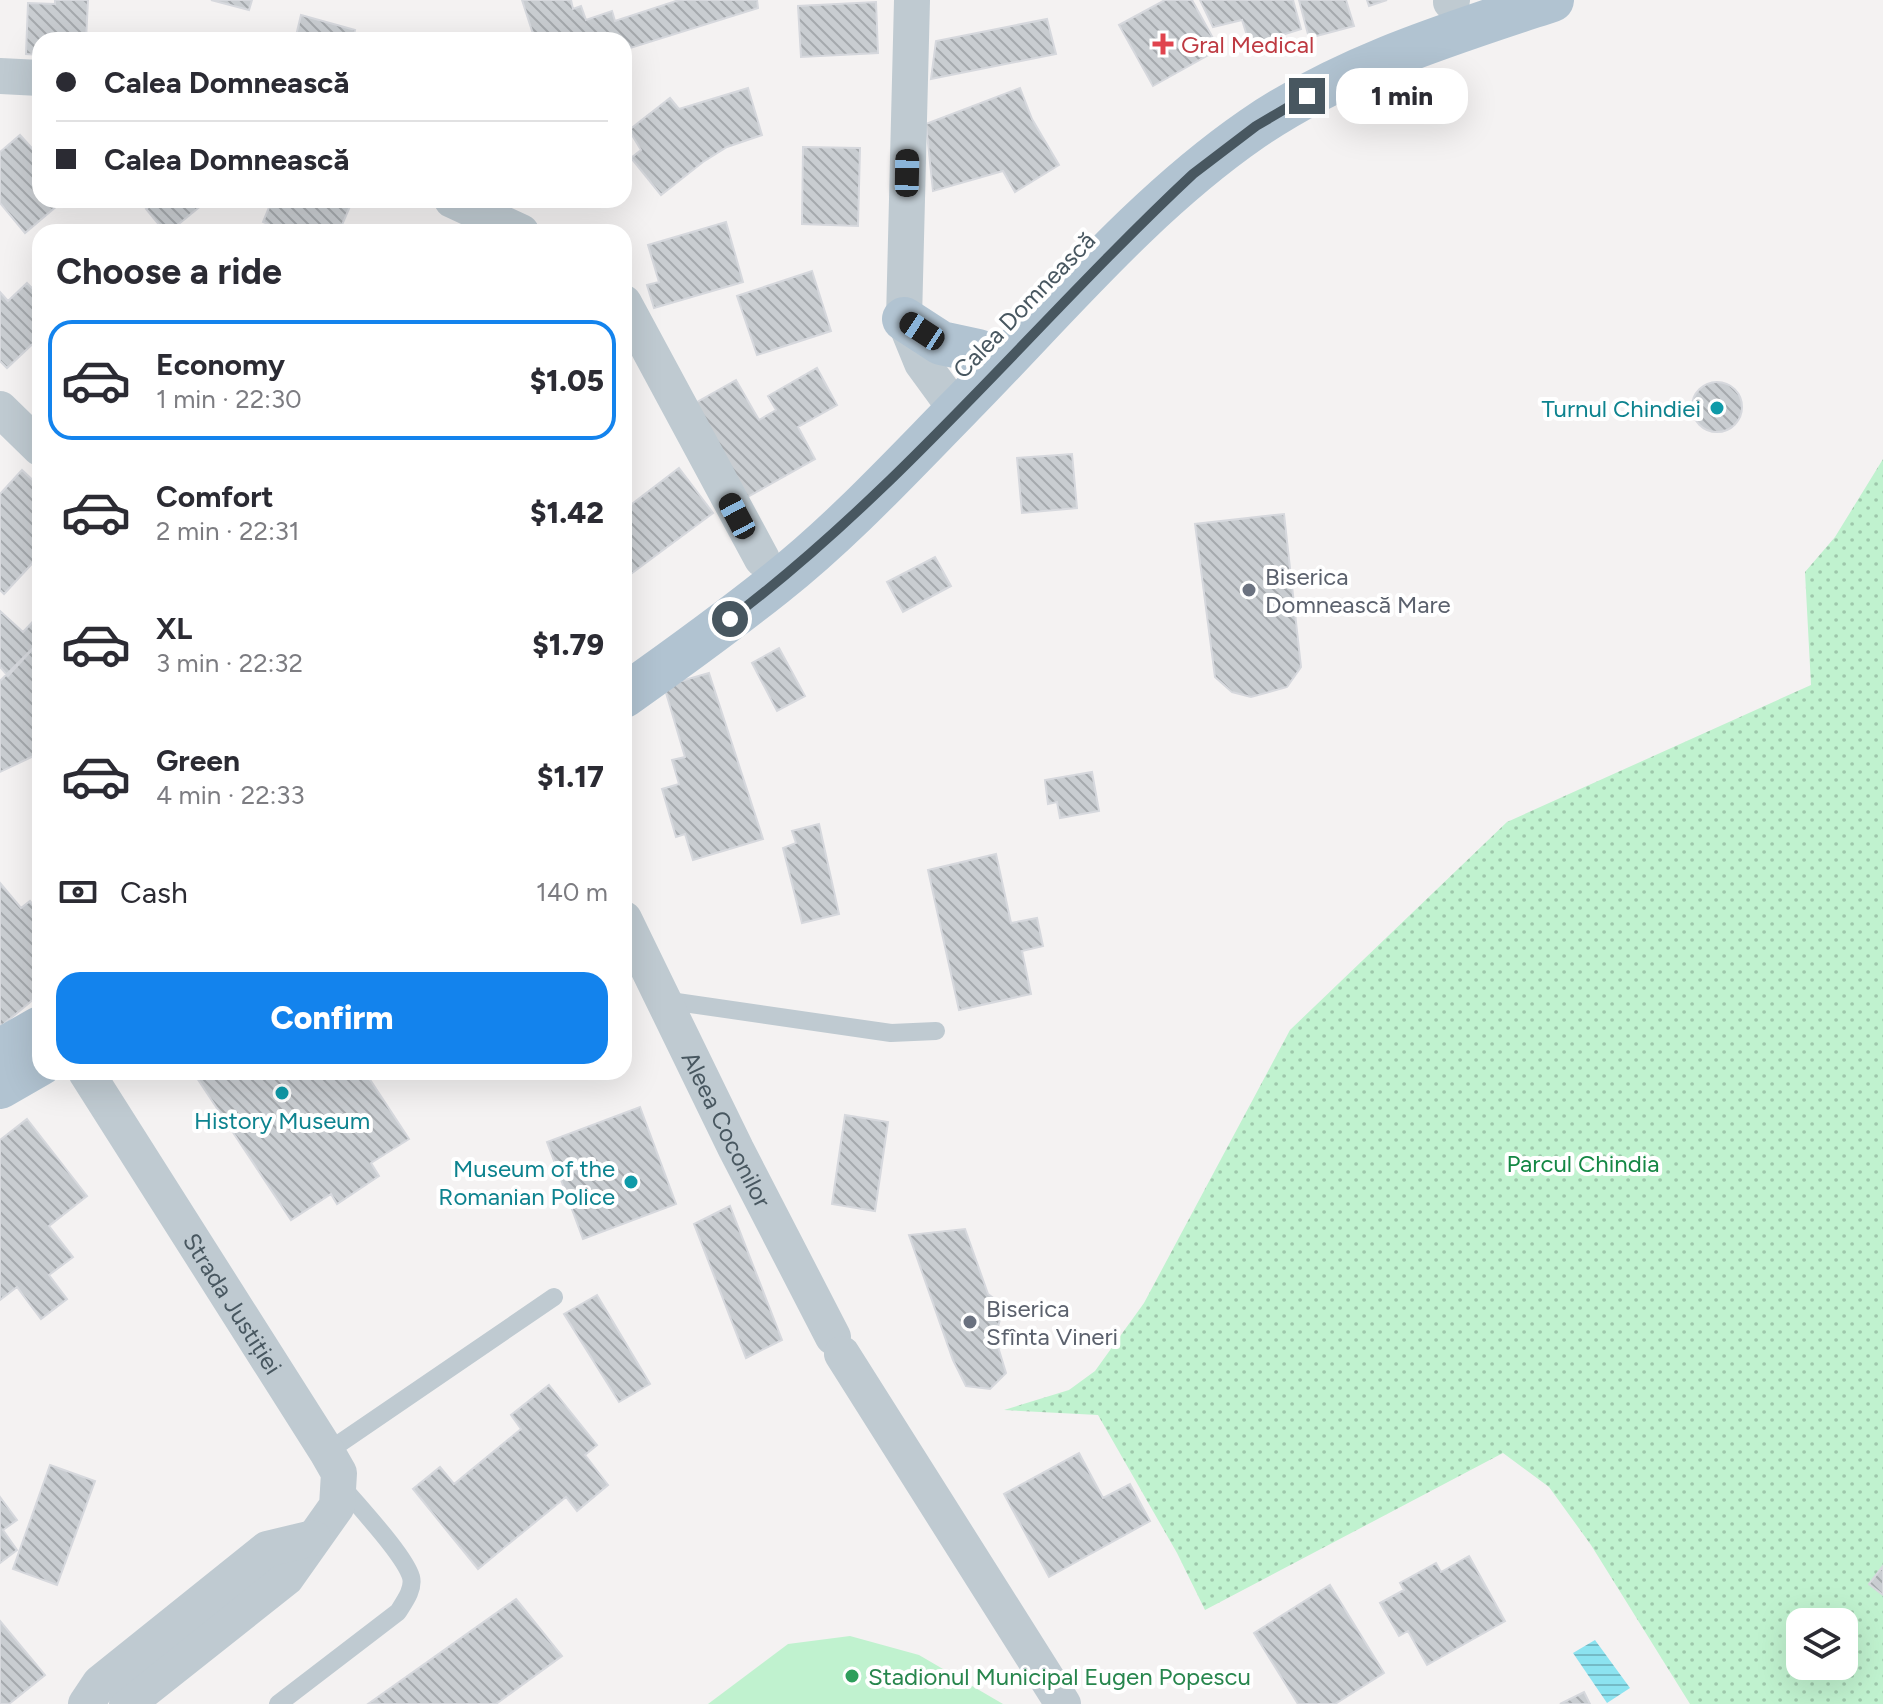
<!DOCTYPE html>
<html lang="en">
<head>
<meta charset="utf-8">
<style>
	:root { --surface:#fff; --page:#f7f7f7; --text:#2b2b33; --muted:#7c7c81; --line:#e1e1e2; --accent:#1383ed }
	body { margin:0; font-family:Figtree,sans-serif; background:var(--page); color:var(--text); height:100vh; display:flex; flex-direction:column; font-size:30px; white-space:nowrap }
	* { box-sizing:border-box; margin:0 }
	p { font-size:26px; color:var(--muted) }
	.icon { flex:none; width:44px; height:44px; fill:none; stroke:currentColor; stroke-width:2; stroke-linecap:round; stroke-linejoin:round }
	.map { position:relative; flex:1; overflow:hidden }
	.side { position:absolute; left:32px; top:224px; width:600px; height:856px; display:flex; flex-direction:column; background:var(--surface); border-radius:24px; box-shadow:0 8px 32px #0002 }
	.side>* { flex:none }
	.top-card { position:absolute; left:32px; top:32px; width:600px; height:176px; border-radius:24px; box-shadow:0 8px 32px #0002; display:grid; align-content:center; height:176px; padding:0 24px; background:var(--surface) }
	.fabs { position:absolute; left:1786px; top:1608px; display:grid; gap:16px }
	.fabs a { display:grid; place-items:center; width:72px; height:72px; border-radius:16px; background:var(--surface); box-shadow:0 8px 32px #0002; font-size:40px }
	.end { position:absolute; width:36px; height:36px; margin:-18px; border:10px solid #485760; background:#fff; box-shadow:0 0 0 4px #fff }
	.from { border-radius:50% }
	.bubble { position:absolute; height:56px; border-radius:24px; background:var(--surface); box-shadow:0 8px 32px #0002; font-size:26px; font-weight:800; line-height:56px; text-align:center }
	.car { position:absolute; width:24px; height:48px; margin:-24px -12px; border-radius:10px; box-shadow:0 0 6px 2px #0007; background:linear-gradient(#222 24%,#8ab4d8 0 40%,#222 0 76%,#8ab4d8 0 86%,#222 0) }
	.top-card b { display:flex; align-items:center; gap:28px; height:76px; font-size:30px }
	.top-card b+b { border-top:2px solid var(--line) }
	.top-card i { width:20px; height:20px; background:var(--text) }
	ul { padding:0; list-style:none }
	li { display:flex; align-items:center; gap:24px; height:120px; margin:0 16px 12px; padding:0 8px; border:4px solid transparent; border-radius:24px }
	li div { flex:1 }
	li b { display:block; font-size:30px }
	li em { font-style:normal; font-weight:800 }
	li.current { border-color:var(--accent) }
	li>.icon { width:72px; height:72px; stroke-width:1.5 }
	h2 { padding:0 24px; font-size:36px; line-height:96px }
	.pay { display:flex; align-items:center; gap:20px; height:88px; padding:0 24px; font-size:30px }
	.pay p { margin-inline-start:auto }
	.button { display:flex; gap:16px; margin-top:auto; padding:16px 24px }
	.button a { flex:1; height:92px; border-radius:24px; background:var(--accent); color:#fff; font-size:32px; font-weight:800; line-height:92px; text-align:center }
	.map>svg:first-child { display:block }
	.grass { fill:#c0f2cf }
	.park { fill:url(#park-dots); fill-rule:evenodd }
	.water { fill:url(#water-rules) }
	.building { fill:url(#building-back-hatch); stroke:#d6d8dd; stroke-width:2 }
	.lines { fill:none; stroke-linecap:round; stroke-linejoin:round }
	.service { stroke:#bfcad1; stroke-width:18 }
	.minor { stroke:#bfcad1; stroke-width:36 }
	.primary { stroke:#b1c3d1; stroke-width:44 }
	.route { stroke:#485760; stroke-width:10 }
	.health-dot { fill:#e0444e; stroke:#fff; stroke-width:3 }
	.culture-dot { fill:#0f9aa8; stroke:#fff; stroke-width:3 }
	.worship-dot { fill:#6b7280; stroke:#fff; stroke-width:3 }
	.leisure-dot { fill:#2e9e5b; stroke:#fff; stroke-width:3 }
	.labels { text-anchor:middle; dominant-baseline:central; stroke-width:8; stroke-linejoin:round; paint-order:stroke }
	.health-label { font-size:24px; fill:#be3a42; stroke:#fff; text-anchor:start }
	.street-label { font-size:24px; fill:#485760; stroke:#fff }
	.culture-label { font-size:24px; fill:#0d838f; stroke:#fff; text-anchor:end }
	.worship-label { font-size:24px; fill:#5b616d; stroke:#fff; text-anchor:start }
	.park-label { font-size:24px; fill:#148744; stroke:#fff }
	.leisure-label { font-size:24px; fill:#27864d; stroke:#fff; text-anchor:start }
</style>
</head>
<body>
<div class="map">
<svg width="1883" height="1704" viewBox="0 0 1883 1704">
	<defs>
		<pattern id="park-dots" width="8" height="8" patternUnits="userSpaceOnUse" patternTransform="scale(2)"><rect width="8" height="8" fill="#c0f2cf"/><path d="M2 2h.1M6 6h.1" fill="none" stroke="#9ec7ab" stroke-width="1.8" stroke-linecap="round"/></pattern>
		<pattern id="water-rules" width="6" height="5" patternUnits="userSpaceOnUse" patternTransform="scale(2)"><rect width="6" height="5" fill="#8ce3f0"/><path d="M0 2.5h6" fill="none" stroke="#74bbc6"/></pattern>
		<pattern id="building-back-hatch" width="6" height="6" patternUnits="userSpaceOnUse" patternTransform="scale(2)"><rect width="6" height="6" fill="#c9cdd1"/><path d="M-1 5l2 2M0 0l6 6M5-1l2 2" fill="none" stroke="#a5a9ad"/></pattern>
	</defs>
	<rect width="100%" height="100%" fill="#f4f2f2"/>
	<path class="grass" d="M 850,1636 L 919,1655 L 1003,1704 L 708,1704 L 788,1644 Z"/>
	<path class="park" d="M 1883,459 L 1883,1704 L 1690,1704 L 1591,1545 L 1549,1487 L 1503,1453 L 1205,1610 L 1177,1553 L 1098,1415 L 1004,1410 L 1069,1390 L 1095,1371 L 1144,1303 L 1290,1030 L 1507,822 L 1811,685 L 1805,572 L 1835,537 ZM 1800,1622 L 1844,1622 L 1844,1666 L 1800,1666 Z"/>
	<path class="water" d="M 1595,1640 L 1630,1688 L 1607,1703 L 1573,1653 Z"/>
	<path class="building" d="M 55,0 L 88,0 L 86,40 L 40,40 L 40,55 L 26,54 L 28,3 L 55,4 Z
		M 211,0 L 252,0 L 249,10 Z
		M 522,0 L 571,0 L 573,9 L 581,6 L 586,20 L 612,11 L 615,21 L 679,0 L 757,0 L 758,8 L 624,50 L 624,40 L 535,40 Z
		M 1165,0 L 1192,0 L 1219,49 L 1153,86 L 1119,25 Z
		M 1200,0 L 1293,0 L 1301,29 L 1250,45 L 1242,20 L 1213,27 Z
		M 1299,0 L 1346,0 L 1354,26 L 1309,38 Z
		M 1367,0 L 1387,0 L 1369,6 Z
		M 876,2 L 878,53 L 801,57 L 798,6 Z
		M 301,15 L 355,30 L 353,40 L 295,40 Z
		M 1047,19 L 1056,54 L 931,79 L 936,41 Z
		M 380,34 L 401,40 L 378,40 Z
		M 748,88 L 762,135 L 727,147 L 703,162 L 661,195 L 631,158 L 641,150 L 629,130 L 670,98 L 679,109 Z
		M 1020,88 L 1032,119 L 1059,165 L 1015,192 L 1003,171 L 933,191 L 926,124 Z
		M 20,135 L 40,157 L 40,200 L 64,200 L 25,233 L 0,203 L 0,152 Z
		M 803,147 L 860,148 L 858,226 L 802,224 Z
		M 158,200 L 208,200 L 169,232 L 165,232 L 146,209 Z
		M 272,200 L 343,200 L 351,204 L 339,232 L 285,232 L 263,222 Z
		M 726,222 L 743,282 L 654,308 L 647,285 L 659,282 L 648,245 Z
		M 812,271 L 831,331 L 757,355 L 737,296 Z
		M 27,283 L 40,296 L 40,337 L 7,368 L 0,361 L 0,292 L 8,301 Z
		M 817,368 L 837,405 L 798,427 L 815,459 L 744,499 L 692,405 L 736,380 L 759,420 L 776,410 L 768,396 Z
		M1692 407a25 25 0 1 1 50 0a25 25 0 1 1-50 0Z
		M 1072,454 L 1077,508 L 1022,513 L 1017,458 Z
		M 679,468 L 713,513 L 624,579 L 624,510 Z
		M 22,470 L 40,487 L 40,555 L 4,594 L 0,590 L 0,494 Z
		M 1284,514 L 1301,667 L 1287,687 L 1251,697 L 1232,692 L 1215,677 L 1195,524 Z
		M 935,557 L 951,586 L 903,612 L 887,582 Z
		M 0,611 L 23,632 L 40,614 L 40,641 L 8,676 L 0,667 Z
		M 40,641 L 40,753 L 0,772 L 0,681 Z
		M 779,648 L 805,696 L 777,711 L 752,663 Z
		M 709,673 L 763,839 L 693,860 L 685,834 L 676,837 L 662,789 L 679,784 L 672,760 L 685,757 L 664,686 Z
		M 1092,772 L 1099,811 L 1060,818 L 1057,802 L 1048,804 L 1045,780 Z
		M 819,824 L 839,914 L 802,923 L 783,848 L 796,843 L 792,831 Z
		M 996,854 L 1011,923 L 1037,918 L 1043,946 L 1022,951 L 1031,994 L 959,1010 L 928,870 Z
		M 0,883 L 21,908 L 30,901 L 40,913 L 40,994 L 0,1027 Z
		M 193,1072 L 365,1072 L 409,1139 L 371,1163 L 379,1176 L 337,1204 L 331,1194 L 291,1220 Z
		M 640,1107 L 676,1204 L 583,1239 L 547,1142 Z
		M 845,1115 L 888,1122 L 875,1211 L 832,1204 Z
		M 27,1119 L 87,1196 L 49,1226 L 73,1257 L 49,1275 L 67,1299 L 41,1319 L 17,1287 L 0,1300 L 0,1140 Z
		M 730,1206 L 782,1340 L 746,1358 L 694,1224 Z
		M 965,1229 L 988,1294 L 1004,1306 L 995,1337 L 1006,1373 L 990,1389 L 966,1386 L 953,1360 L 909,1235 Z
		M 597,1295 L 650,1384 L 619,1402 L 564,1314 Z
		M 549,1385 L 597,1445 L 585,1455 L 608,1485 L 577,1511 L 566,1497 L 478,1569 L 413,1489 L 440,1467 L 454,1484 L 521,1429 L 511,1415 Z
		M 1079,1453 L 1103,1498 L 1130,1484 L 1150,1521 L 1049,1577 L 1004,1494 Z
		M 50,1465 L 95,1481 L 57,1585 L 13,1569 Z
		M 0,1497 L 17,1520 L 3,1530 L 17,1550 L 0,1563 Z
		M 1469,1556 L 1505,1621 L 1427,1665 L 1408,1631 L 1399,1636 L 1380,1603 L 1404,1590 L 1400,1583 L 1436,1563 L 1441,1572 Z
		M 1883,1566 L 1883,1595 L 1869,1584 Z
		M 1330,1585 L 1384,1673 L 1335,1704 L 1298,1704 L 1254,1633 Z
		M 516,1599 L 562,1656 L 496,1704 L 368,1704 Z
		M 0,1621 L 45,1675 L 9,1704 L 0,1704 Z
		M 1584,1692 L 1590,1704 L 1560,1704 Z"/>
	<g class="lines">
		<path class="service" d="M 663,1000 L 891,1033 L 936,1031
			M 327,1452 L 554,1297
			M 278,1704 L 398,1612 C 405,1601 414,1589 411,1577 C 404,1554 357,1505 341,1485"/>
		<g class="minor">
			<path d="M 912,0 L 904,319 L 922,363 L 957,411"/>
			<path d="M 1451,2 L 1452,0"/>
			<path d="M 0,76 L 40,78"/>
			<path d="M 452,200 L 521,232"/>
			<path d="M 624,303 L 762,559"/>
			<path d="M 0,409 L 40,448"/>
			<path id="s1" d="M 624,919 L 736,1149 L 833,1337"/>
			<path id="s2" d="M 86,1072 L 327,1452 L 339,1473 L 337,1506 L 286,1578 L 127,1704"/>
			<path d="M 842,1354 L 1063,1704"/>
			<path d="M 86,1704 L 100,1683 L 267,1549 L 313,1538"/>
		</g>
		<path class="primary" d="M 904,319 L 941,343 L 978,351
			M 624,696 C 675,660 726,623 775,584 C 841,532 900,468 959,408 C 1053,313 1142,205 1252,129 C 1342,67 1449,34 1552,0
			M 0,1051 L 40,1028
			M 0,1087 L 40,1064"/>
	</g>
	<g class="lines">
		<path class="route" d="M 730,619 C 901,490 1037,320 1193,174 L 1256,126 L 1307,96"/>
	</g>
	<path class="health-dot" d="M1159 32h8v8h8v8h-8v8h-8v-8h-8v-8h8z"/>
	<g class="culture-dot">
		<circle cx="1717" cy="408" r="8"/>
		<circle cx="282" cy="1093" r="8"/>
		<circle cx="631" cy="1182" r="8"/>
	</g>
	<g class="worship-dot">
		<circle cx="1249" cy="590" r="8"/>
		<circle cx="970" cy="1322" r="8"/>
	</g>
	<circle class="leisure-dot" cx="852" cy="1676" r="8"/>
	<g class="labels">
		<g class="health-label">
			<text x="1181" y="44">Gral Medical</text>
		</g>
		<g class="street-label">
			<text transform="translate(1024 305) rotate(-46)">Calea Domnească</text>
			<text stroke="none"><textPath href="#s1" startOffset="234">Aleea Coconilor</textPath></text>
			<text stroke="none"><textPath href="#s2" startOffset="274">Strada Justiției</textPath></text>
		</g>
		<g class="culture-label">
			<text x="1701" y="408">Turnul Chindiei</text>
			<text x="282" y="1120" text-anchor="middle">History Museum</text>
			<text x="615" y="1168">Museum of the<tspan x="615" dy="28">Romanian Police</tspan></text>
		</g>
		<g class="worship-label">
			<text x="1265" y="576">Biserica<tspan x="1265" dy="28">Domnească Mare</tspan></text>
			<text x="986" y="1308">Biserica<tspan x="986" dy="28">Sfînta Vineri</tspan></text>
		</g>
		<g class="park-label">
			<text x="1583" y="1163">Parcul Chindia</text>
		</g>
		<g class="leisure-label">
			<text x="868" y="1676">Stadionul Municipal Eugen Popescu</text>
		</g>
	</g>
</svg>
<div class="fabs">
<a><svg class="icon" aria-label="layers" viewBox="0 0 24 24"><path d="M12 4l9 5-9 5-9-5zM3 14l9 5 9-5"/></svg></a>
</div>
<i class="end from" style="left:730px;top:619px"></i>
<i class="end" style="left:1307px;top:96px"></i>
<div class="bubble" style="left:1336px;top:68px;width:132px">1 min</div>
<i class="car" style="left:907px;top:173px;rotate:1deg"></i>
<i class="car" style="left:922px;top:331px;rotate:303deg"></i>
<i class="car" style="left:737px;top:516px;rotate:332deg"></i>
<div class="top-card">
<b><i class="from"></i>Calea Domnească</b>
<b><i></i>Calea Domnească</b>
</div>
<section class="side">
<h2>Choose a ride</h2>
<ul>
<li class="current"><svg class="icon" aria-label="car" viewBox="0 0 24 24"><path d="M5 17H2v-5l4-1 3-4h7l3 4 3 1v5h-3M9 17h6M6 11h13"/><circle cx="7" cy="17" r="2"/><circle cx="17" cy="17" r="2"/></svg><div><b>Economy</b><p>1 min · 22:30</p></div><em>$1.05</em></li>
<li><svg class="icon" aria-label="car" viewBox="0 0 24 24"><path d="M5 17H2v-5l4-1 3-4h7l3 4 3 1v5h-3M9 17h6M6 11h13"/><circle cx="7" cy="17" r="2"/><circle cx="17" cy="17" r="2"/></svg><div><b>Comfort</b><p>2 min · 22:31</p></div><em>$1.42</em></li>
<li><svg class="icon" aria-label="car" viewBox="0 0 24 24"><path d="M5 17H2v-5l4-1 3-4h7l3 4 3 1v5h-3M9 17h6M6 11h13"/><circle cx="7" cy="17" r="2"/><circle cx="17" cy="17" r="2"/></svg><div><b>XL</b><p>3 min · 22:32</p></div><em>$1.79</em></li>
<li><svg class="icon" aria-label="car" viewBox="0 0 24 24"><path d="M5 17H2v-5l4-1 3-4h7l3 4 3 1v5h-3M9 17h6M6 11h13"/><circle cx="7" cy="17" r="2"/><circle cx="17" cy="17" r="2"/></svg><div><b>Green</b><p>4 min · 22:33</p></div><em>$1.17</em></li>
</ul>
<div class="pay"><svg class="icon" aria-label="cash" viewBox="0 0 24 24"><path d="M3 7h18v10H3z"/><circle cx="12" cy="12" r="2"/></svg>Cash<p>140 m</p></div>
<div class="button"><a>Confirm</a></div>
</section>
</div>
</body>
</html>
